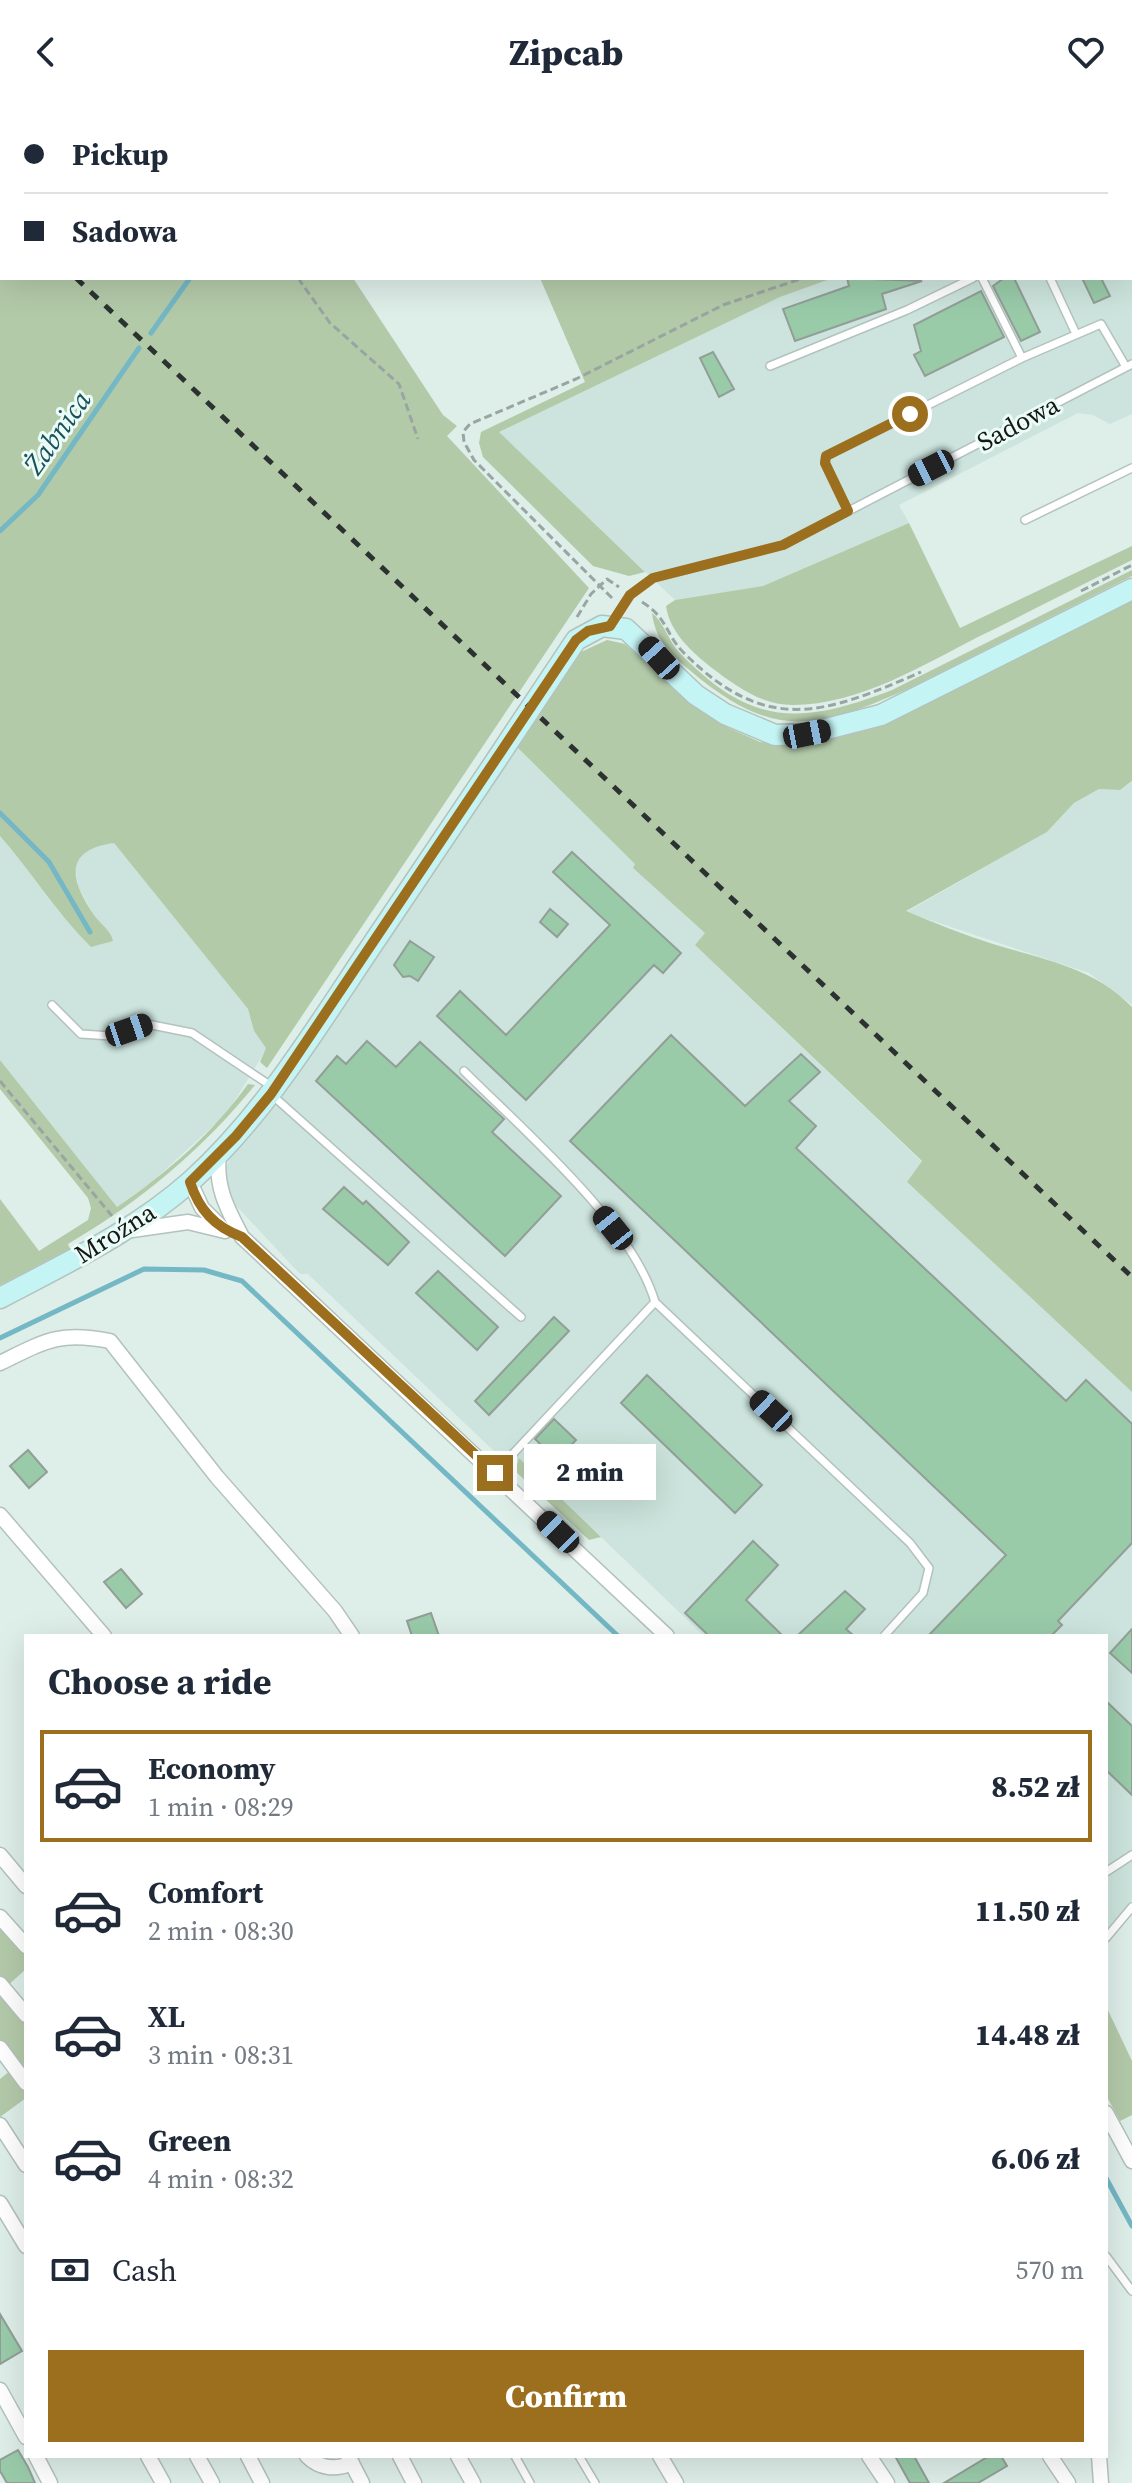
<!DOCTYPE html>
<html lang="en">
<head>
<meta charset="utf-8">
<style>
	:root { --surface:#fff; --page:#f6f6f7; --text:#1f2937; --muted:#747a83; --line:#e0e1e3; --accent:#9b6f1e }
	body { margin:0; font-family:"Source Serif 4",serif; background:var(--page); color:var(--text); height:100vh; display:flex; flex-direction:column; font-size:30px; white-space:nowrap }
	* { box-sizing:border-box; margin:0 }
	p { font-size:26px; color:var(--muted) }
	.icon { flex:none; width:44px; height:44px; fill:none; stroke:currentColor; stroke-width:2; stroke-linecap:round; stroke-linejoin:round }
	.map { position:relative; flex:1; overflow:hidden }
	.drawer { position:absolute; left:24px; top:1530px; width:1084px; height:824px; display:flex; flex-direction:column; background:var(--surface); border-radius:0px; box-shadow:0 8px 32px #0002 }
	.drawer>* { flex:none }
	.banner { position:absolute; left:0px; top:0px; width:1132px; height:176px; box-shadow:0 8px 32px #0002; display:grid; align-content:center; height:176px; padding:0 24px; background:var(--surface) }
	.end { position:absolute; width:36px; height:36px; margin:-18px; border:10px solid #9b6f1e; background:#fff; box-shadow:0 0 0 4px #fff }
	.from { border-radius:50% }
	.bubble { position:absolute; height:56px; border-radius:0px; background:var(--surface); box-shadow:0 8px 32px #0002; font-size:26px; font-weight:800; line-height:56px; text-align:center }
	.car { position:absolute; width:24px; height:48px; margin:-24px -12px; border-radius:10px; box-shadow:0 0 6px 2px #0007; background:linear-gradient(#222 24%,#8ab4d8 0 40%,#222 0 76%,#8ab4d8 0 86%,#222 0) }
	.banner b { display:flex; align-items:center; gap:28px; height:76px; font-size:30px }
	.banner b+b { border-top:2px solid var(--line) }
	.banner i { width:20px; height:20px; background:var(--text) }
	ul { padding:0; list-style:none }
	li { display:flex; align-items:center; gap:24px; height:112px; margin:0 16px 12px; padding:0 8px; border:4px solid transparent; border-radius:0px }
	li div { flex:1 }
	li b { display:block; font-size:30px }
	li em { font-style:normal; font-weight:800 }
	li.on { border-color:var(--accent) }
	li>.icon { width:72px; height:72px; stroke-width:1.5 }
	h2 { padding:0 24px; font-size:36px; line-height:96px }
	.pay { display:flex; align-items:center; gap:20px; height:88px; padding:0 24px; font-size:30px }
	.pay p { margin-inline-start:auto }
	.action { display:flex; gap:16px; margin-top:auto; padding:16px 24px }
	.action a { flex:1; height:92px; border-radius:0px; background:var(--accent); color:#fff; font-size:32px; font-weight:800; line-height:92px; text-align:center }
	header { display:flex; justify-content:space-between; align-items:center; height:104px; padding:0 24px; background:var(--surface); font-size:36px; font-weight:800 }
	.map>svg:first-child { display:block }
	.built { fill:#cce4dd }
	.green { fill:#b3caa9 }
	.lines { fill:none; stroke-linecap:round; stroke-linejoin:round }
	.stream { stroke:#74b7c5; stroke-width:5 }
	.building { fill:#99cba9; stroke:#929e96; stroke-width:2 }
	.service-casing { stroke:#b3c2bd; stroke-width:10 }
	.minor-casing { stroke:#b3c2bd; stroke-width:17 }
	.secondary-casing { stroke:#b3c2bd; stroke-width:23 }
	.path { stroke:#99a5a2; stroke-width:3; stroke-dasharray:8 4; stroke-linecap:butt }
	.service { stroke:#fff; stroke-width:7 }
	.minor { stroke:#fff; stroke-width:14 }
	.secondary { stroke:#c5f4f4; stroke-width:20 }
	.rail { stroke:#2c3231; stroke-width:5; stroke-dasharray:10 10; stroke-linecap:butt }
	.route { stroke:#9b6f1e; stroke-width:10 }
	.labels { text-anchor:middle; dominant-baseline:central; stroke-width:6; stroke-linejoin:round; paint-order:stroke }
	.street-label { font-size:26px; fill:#141918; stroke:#ebfbf6 }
	.water-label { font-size:28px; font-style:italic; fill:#19525d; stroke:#ebfbf6 }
</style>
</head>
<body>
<header><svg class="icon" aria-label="back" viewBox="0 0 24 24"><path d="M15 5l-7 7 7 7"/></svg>Zipcab<svg class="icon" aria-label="heart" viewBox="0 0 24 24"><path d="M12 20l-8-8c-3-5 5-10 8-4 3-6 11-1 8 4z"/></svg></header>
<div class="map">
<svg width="1132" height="2379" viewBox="0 0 1132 2379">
	<rect width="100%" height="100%" fill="#deeee9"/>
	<path class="built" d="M 1132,46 L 1132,310 L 1110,320 L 1093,311 L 1078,309 L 899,401 L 909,419 L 763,482 L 675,496 L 498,328 L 780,193 L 833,174 L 1130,174 Z
		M 516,642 L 636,760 L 633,764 L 706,829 L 695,841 L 922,1058 L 907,1078 L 1132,1288 L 1132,1796 L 1106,1826 L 1106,1532 L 704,1532 L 519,1354 L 515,1367 L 308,1170 L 300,1170 L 228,1093 L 225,1065 L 234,1047 L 269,1008 Z
		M 1132,678 L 1132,901 L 1089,869 L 906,808 L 1047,728 L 1074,699 L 1099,685 L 1120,686 Z
		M 0,732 L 29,764 L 111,830 L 95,813 L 79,784 L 75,765 L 79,752 L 92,742 L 114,739 L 248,905 L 254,927 L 267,944 L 227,1009 L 153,1077 L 117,1103 L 0,956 Z"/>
	<path class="green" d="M 0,0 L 1132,0 L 1132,46 L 1130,2 L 2,2 L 2,174 L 353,174 L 443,311 L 457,322 L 447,332 L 589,484 L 267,964 L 260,958 L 266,944 L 254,927 L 248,905 L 114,739 C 63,746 70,776 94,811 C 101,821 110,825 113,837 L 91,843 C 57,810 32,768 0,732 Z
		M 540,174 L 833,174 L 780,193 L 499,328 L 645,468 L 629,472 L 593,462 L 483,353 L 479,339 L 481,328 L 585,278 Z
		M 909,419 L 960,524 L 1132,442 L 1132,456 C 1081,481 1031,507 980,532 C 923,561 859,601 793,601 C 761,601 736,582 712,564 C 692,548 670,529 666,502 L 675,496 L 763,482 Z
		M 1132,466 L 1132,472 L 910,584 C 817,625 775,637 693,569 C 673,552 655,537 652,509 C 663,517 669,538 680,549 C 751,623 801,621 892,586 Z
		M 1132,497 L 1132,677 L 1120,686 L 1099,685 L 1074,699 L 1047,728 L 906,807 C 935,819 964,831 993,840 C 1045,856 1093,863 1132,903 L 1132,1288 L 907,1078 L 922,1057 L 695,841 L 705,829 L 633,764 L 635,760 L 516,642 L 581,548 L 607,536 L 625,540 L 693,601 L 729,624 L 760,638 L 808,641 L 872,625 Z
		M 0,956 L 117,1103 C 167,1069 213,1029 248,980 L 255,981 C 202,1046 141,1097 68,1140 L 70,1145 L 0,1181 L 0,1095 L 39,1147 L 88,1116 L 91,1104 L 88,1094 L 0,985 Z
		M 519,1354 L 601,1433 L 589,1436 L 515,1367 Z
		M 0,1813 L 26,1842 L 26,1865 L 4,1885 L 26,1911 L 26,1994 L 0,2013 L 0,1975 L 15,1963 L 0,1944 Z
		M 1106,1902 L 1132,1957 L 1132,2011 L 1120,2017 L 1106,1991 Z"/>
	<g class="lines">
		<path class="stream" d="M 186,0 L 188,2
			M 151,229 L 190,174
			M 0,427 L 38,391 L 139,244
			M 0,709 L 49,758 L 90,828
			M 0,1234 L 144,1165 L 204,1166 L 242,1177 L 618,1532
			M 1106,2074 L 1132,2122"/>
	</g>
	<path class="building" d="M 847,174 L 922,177 L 882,190 L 886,205 L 795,237 L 783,205 L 849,182 Z
		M 1004,174 L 1014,174 L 1040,228 L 1021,237 L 993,182 Z
		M 1082,174 L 1101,174 L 1110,192 L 1094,199 Z
		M 981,187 L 1004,233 L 925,272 L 914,251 L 921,247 L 914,221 Z
		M 713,248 L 734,285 L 719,293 L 700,254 Z
		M 572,748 L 681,849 L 663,869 L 654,861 L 526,996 L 437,912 L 460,887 L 506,931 L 610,821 L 553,768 Z
		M 550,805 L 568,820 L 557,833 L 540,818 Z
		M 410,837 L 434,853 L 418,877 L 410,872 L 403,873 L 394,861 Z
		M 671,931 L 745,1002 L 801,950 L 820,968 L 789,997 L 816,1022 L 796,1044 L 1066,1297 L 1086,1276 L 1132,1320 L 1132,1439 L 1058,1517 L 1062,1521 L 1051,1532 L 928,1532 L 1006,1451 L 570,1037 Z
		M 367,937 L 396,963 L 420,938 L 504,1015 L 492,1028 L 561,1092 L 505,1152 L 316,977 L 337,952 L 346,960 Z
		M 344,1083 L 363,1100 L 366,1097 L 409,1138 L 388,1161 L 323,1105 Z
		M 438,1167 L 498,1223 L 477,1246 L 416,1189 Z
		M 554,1213 L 569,1227 L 489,1311 L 475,1297 Z
		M 647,1271 L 762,1381 L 735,1409 L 621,1299 Z
		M 554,1315 L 576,1336 L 557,1356 L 535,1335 Z
		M 28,1346 L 47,1368 L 29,1384 L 10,1362 Z
		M 753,1437 L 778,1461 L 746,1496 L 783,1532 L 709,1532 L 685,1509 Z
		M 121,1465 L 142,1490 L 126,1504 L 104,1478 Z
		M 845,1487 L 865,1505 L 846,1525 L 854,1532 L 797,1532 Z
		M 431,1509 L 439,1532 L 412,1532 L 407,1517 Z
		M 1132,1525 L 1132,1569 L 1110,1549 Z
		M 1106,1597 L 1132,1622 L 1132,1691 L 1106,1666 Z
		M 0,2210 L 22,2247 L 0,2260 Z
		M 18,2346 L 28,2363 L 35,2379 L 7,2379 L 0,2367 L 0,2356 Z
		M 895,2352 L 914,2352 L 929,2379 L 910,2379 Z
		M 989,2352 L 1001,2352 L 1007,2362 L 978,2379 L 944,2379 Z"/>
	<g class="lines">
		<defs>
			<path id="service" d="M 982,174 L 1022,254
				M 1050,174 L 1076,230
				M 770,262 L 907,206 L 973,174
				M 848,407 L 825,359 L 826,352 L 1022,254 L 1101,220 L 1126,263
				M 1025,416 L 1132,364
				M 612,519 L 630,491 L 653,474 L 783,441 L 1132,260
				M 52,901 L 81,930 L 111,932 L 147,920 L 192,929 L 271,982
				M 464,967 C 523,1026 632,1119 655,1198
				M 272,991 L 521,1213
				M 495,1369 L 655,1198 L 910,1439 L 929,1464 L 923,1489 L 884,1532
				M 1106,1768 L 1132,1751
				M 1106,1834 L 1132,1803
				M 1106,2152 L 1132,2187
				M 515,2352 L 530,2379
				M 579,2352 L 595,2379"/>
			<path id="minor" d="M 219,1050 C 215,1083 227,1104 242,1133 L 667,1532
				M 190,1078 L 202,1104 L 221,1123
				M 132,1126 L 188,1118 L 225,1127
				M 0,1259 C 45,1237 59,1227 110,1237 L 217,1373 L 335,1507 L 352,1532
				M 0,1411 L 104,1532
				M 0,1751 L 26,1782
				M 0,1813 L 26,1842
				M 0,1880 L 26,1911
				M 0,1944 L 26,1979
				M 1106,2009 L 1132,2057
				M 0,2021 L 26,2061
				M 0,2099 L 26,2142
				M 0,2286 L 26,2333
				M 36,2352 L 50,2379
				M 148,2352 L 163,2379
				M 197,2352 L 212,2379
				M 248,2352 L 262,2379
				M 307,2352 C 320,2365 336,2366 352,2359
				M 348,2352 L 362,2379
				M 400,2352 L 414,2379
				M 458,2352 L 473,2379
				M 660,2352 L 676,2379
				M 869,2352 L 887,2379
				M 1050,2352 L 1068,2379
				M 1099,2352 L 1101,2379"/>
			<path id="secondary" d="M 0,1194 C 66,1159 135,1127 191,1077 C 261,1014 312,931 364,853 C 435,748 506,642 576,536 L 602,522 L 626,525 L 696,591 L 725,610 L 775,631 L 807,630 L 881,611 L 1132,485"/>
		</defs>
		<use href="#service" class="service-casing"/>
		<use href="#minor" class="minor-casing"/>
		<use href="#secondary" class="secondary-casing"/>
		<path class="path" d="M 153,0 L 157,2
			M 1130,39 L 1132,38
			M 298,174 L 330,219 L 399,280 L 418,335
			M 1081,487 L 1132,461
			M 612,494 L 474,356 L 464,338 L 463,328 L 470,320 L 576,275 L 723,201 L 803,174
			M 642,498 C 668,514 665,530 684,549 C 767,632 825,610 921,568
			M 577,513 L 591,490 L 607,475 L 619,483
			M 0,977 L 112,1112"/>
		<use href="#service" class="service"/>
		<use href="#minor" class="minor"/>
		<use href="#secondary" class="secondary"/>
		<path class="rail" d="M 0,102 L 2,104
			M 76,174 L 1132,1173"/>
	</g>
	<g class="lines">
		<path class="route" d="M 495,1369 L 242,1133 C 215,1123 199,1106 190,1078 L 236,1032 L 271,990 L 576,536 L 588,527 L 610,522 L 630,491 L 653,474 L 783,441 L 848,407 L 825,359 L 826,352 L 910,310"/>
	</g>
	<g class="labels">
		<g class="street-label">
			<text transform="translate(1018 319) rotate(-28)">Sadowa</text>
			<text transform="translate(115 1129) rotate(-32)">Mroźna</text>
		</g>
		<g class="water-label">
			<text transform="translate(57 328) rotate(-55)">Żabnica</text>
		</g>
	</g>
</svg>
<i class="end from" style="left:910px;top:310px"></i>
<i class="end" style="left:495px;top:1369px"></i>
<div class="bubble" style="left:524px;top:1340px;width:132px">2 min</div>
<i class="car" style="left:931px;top:364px;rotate:243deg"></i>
<i class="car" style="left:659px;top:554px;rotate:318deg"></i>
<i class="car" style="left:807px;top:630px;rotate:79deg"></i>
<i class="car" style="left:129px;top:926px;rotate:71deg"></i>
<i class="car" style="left:613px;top:1124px;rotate:321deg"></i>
<i class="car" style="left:771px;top:1307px;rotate:313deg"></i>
<i class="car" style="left:558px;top:1428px;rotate:314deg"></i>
<div class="banner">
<b><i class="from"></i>Pickup</b>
<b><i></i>Sadowa</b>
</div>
<section class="drawer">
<h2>Choose a ride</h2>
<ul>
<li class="on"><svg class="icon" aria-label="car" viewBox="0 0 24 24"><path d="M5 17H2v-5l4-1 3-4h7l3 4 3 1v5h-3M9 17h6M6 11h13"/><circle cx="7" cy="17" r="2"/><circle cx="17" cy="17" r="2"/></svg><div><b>Economy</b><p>1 min · 08:29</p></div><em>8.52 zł</em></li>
<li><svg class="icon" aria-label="car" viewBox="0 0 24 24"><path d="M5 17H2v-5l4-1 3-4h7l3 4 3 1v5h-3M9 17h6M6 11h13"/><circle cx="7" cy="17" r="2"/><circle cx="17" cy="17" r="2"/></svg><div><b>Comfort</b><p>2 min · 08:30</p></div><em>11.50 zł</em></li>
<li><svg class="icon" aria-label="car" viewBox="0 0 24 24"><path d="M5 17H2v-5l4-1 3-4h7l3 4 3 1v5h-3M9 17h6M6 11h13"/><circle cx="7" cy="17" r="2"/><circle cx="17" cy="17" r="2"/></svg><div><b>XL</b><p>3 min · 08:31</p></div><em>14.48 zł</em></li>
<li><svg class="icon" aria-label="car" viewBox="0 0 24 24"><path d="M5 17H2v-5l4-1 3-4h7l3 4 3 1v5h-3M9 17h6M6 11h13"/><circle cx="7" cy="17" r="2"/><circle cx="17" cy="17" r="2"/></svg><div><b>Green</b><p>4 min · 08:32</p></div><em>6.06 zł</em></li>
</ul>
<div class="pay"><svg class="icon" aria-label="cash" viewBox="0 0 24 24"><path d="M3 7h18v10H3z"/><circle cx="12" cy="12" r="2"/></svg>Cash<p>570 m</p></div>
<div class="action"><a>Confirm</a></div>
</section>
</div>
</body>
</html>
